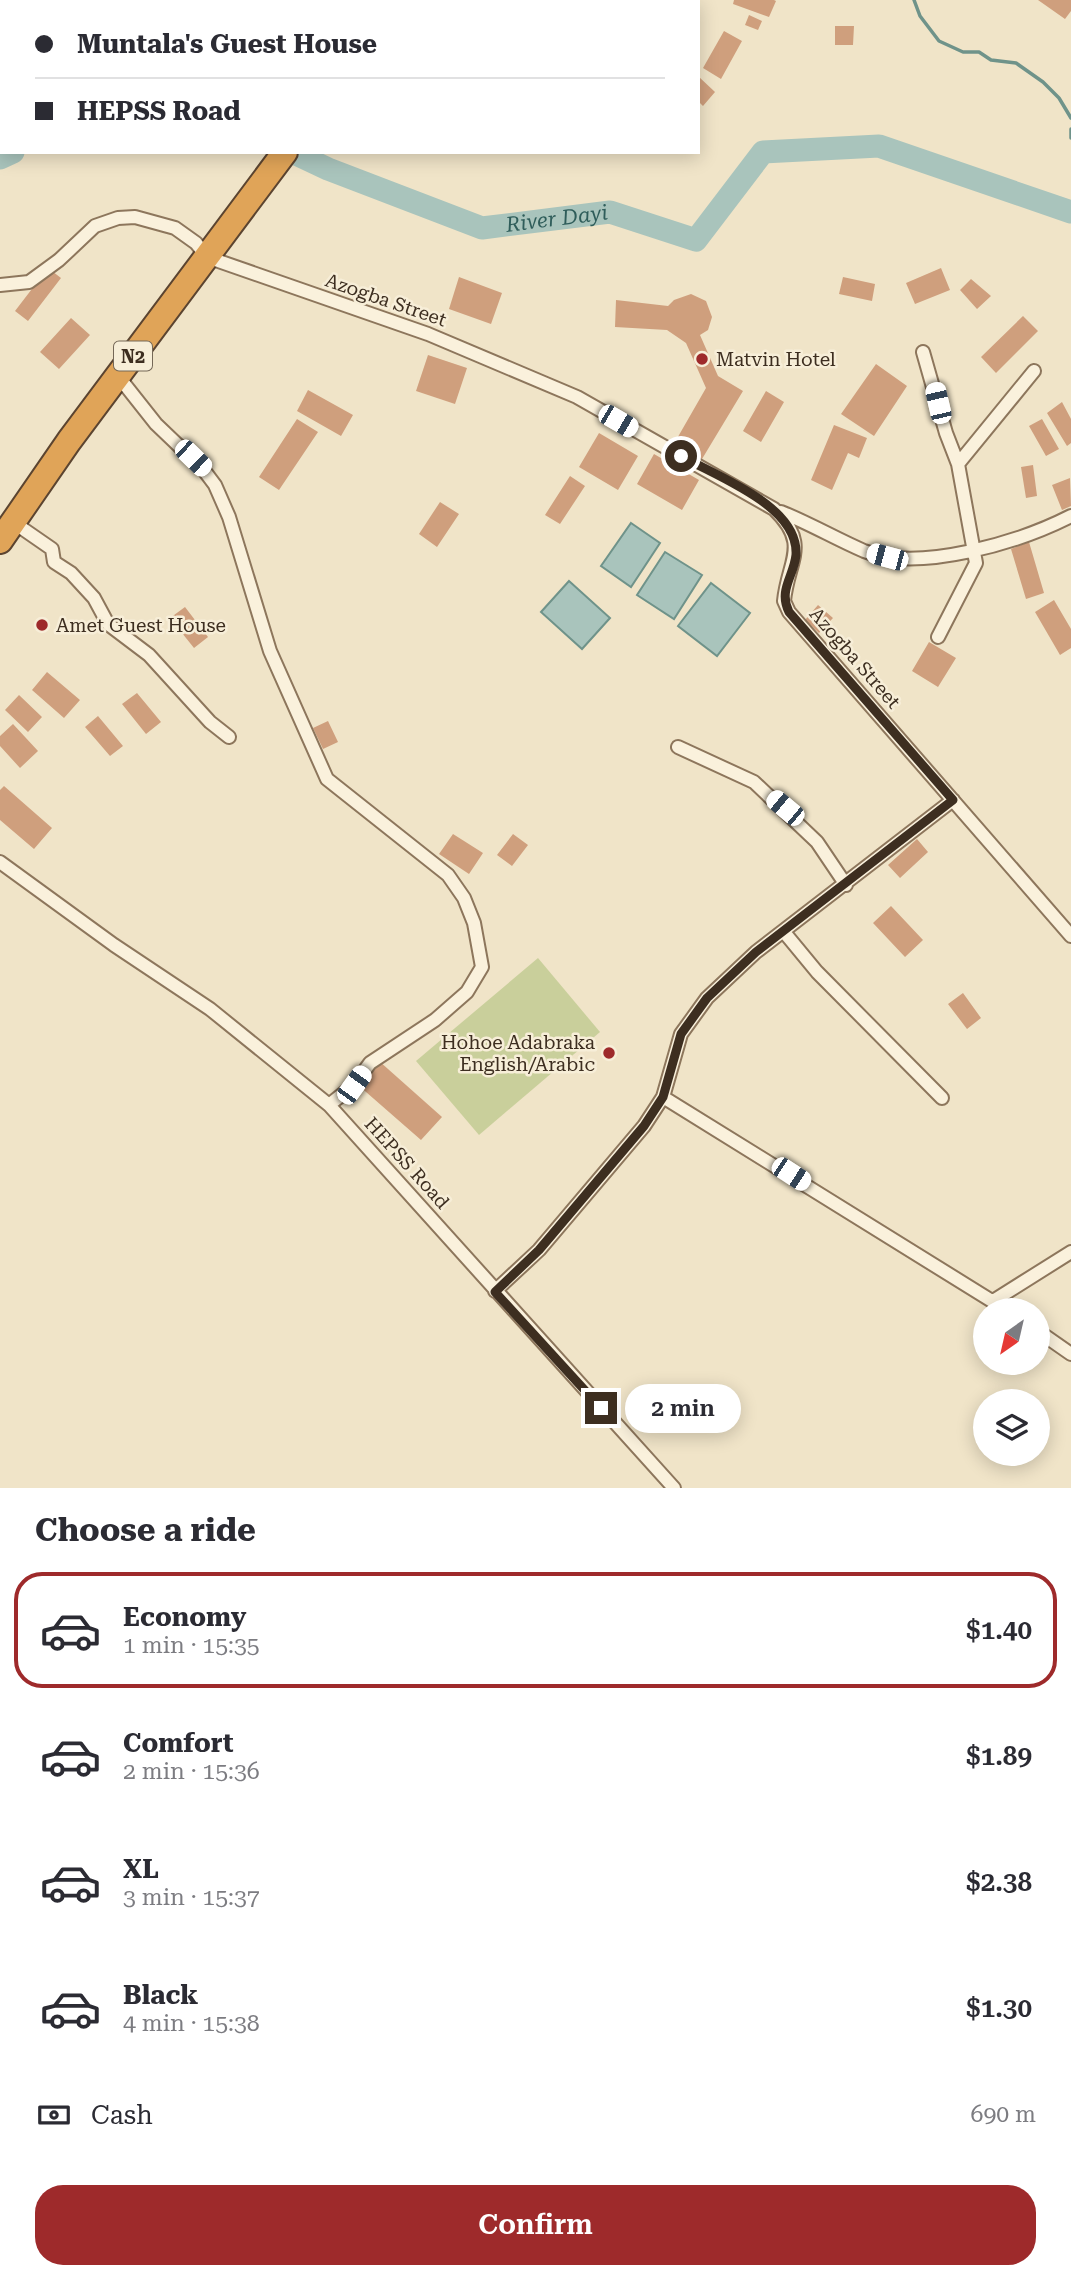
<!DOCTYPE html>
<html lang="en">
<head>
<meta charset="utf-8">
<style>
	:root { --surface:#fff; --page:#f7f7f7; --text:#2b2b33; --muted:#7c7c81; --line:#e1e1e2; --accent:#9e2a2b }
	body { margin:0; font-family:"Roboto Serif",serif; background:var(--page); color:var(--text); height:100vh; display:flex; flex-direction:column; font-size:26px; white-space:nowrap }
	* { box-sizing:border-box; margin:0 }
	p { font-size:23px; color:var(--muted) }
	.icon { flex:none; width:38px; height:38px; fill:none; stroke:currentColor; stroke-width:2; stroke-linecap:round; stroke-linejoin:round }
	.map { position:relative; height:1488px; overflow:hidden }
	.drawer { display:flex; flex-direction:column; background:var(--surface); flex:1 }
	.drawer>* { flex:none }
	.hud { position:absolute; left:0px; top:0px; width:700px; height:154px; box-shadow:0 4px 18px #0003; display:grid; align-content:center; height:154px; padding:0 35px; background:var(--surface) }
	.needle { width:46px; rotate:214deg }
	.tools { position:absolute; left:973px; top:1298px; display:grid; gap:14px }
	.tools a { display:grid; place-items:center; width:77px; height:77px; border-radius:50%; background:var(--surface); box-shadow:0 4px 18px #0003; font-size:35px }
	.end { position:absolute; width:32px; height:32px; margin:-16px; border:9px solid #3d2e20; background:#fff; box-shadow:0 0 0 4px #fff }
	.from { border-radius:50% }
	.bubble { position:absolute; height:49px; border-radius:24px; background:var(--surface); box-shadow:0 4px 18px #0003; font-size:23px; font-weight:600; line-height:49px; text-align:center }
	.car { position:absolute; width:21px; height:42px; margin:-21px -10px; border-radius:9px; box-shadow:0 0 5px 2px #0007; background:linear-gradient(#fff 24%,#345 0 40%,#fff 0 76%,#345 0 86%,#fff 0) }
	.hud b { display:flex; align-items:center; gap:24px; height:66px; font-size:26px }
	.hud b+b { border-top:2px solid var(--line) }
	.hud i { width:18px; height:18px; background:var(--text) }
	ul { padding:0; list-style:none }
	li { display:flex; align-items:center; gap:21px; height:116px; margin:0 14px 10px; padding:0 21px; border:4px solid transparent; border-radius:28px }
	li div { flex:1 }
	li b { display:block; font-size:26px }
	li em { font-style:normal; font-weight:600 }
	li.current { border-color:var(--accent) }
	li>.icon { width:63px; height:63px; stroke-width:1.5 }
	h2 { padding:0 35px; font-size:32px; line-height:84px }
	.pay { display:flex; align-items:center; gap:18px; height:77px; padding:0 35px; font-size:26px }
	.pay p { margin-inline-start:auto }
	.action { display:flex; gap:14px; margin-top:auto; padding:14px 35px }
	.action a { flex:1; height:80px; border-radius:28px; background:var(--accent); color:#fff; font-size:28px; font-weight:600; line-height:80px; text-align:center }
	.map>svg:first-child { display:block }
	.green { fill:#c9cf9b }
	.water { fill:#a9c4bc; stroke:#6f938a; stroke-width:2 }
	.lines { fill:none; stroke-linecap:round; stroke-linejoin:round }
	.stream { stroke:#6f938a; stroke-width:3.5 }
	.river { stroke:#a9c4bc; stroke-width:23 }
	.building { fill:#cf9f7d }
	.street-casing { stroke:#8d765c; stroke-width:16 }
	.highway-casing { stroke:#5b4430; stroke-width:28 }
	.street { stroke:#faf1dc; stroke-width:12 }
	.highway { stroke:#e0a458; stroke-width:24 }
	.route { stroke:#3d2e20; stroke-width:9 }
	.poi-dot { fill:#9e2a2b; stroke:#f7eed8; stroke-width:2.5 }
	.labels { text-anchor:middle; dominant-baseline:central; stroke-width:5; stroke-linejoin:round; paint-order:stroke }
	.shield { fill:#f7eed8; stroke:#756857; stroke-width:2 }
	.shield-label { font-size:18px; font-weight:bold; fill:#3d2e20 }
	.street-label { font-size:19px; fill:#3d2e20; stroke:#f7eed8 }
	.poi-label { font-size:19px; fill:#3d2e20; stroke:#f7eed8; text-anchor:start }
	.water-label { font-size:21px; font-style:italic; fill:#2f5d5a; stroke:#f7eed8 }
</style>
</head>
<body>
<div class="map">
<svg width="1071" height="1488" viewBox="0 0 1071 1488">
	<rect width="100%" height="100%" fill="#f0e4c8"/>
	<path class="green" d="M 538,958 L 600,1032 L 479,1135 L 416,1061 Z"/>
	<path class="water" d="M 631,523 L 660,543 L 631,587 L 601,566 Z
		M 665,552 L 702,575 L 674,619 L 637,595 Z
		M 569,581 L 610,618 L 582,649 L 541,612 Z
		M 711,583 L 750,613 L 717,656 L 678,626 Z"/>
	<g class="lines">
		<path class="stream" d="M 914,0 L 920,16 L 939,41 L 963,52 L 979,52 L 991,60 L 1016,63 L 1043,82 L 1059,98 L 1071,118
			M 1071,129 L 1071,138"/>
		<g class="river">
			<path id="s1" d="M 292,152 L 328,169 L 482,228 L 610,212 L 696,240 L 763,152 L 879,146 L 1071,212"/>
			<path d="M 0,158 L 13,152"/>
		</g>
	</g>
	<path class="building" d="M 734,0 L 774,0 L 776,1 L 769,17 L 733,4 Z
		M 1038,0 L 1071,0 L 1071,11 L 1065,19 Z
		M 749,15 L 762,21 L 758,30 L 745,25 Z
		M 835,26 L 854,26 L 853,45 L 835,45 Z
		M 724,31 L 742,41 L 721,79 L 703,68 Z
		M 698,76 L 715,92 L 703,106 L 698,101 Z
		M 48,268 L 61,278 L 28,321 L 15,311 Z
		M 941,268 L 950,290 L 915,304 L 906,283 Z
		M 459,277 L 502,293 L 491,324 L 449,309 Z
		M 843,277 L 875,284 L 872,301 L 839,294 Z
		M 971,279 L 991,296 L 977,309 L 960,290 Z
		M 691,294 L 706,301 L 712,317 L 708,330 L 700,335 L 718,376 L 743,391 L 702,459 L 675,442 L 706,388 L 686,343 L 667,330 L 615,327 L 616,300 L 668,306 L 674,300 Z
		M 1023,316 L 1038,331 L 996,373 L 981,357 Z
		M 71,318 L 90,335 L 59,369 L 40,352 Z
		M 428,355 L 467,368 L 455,404 L 416,391 Z
		M 876,364 L 907,386 L 874,436 L 841,414 Z
		M 308,390 L 353,415 L 341,436 L 297,411 Z
		M 766,391 L 784,402 L 761,442 L 743,431 Z
		M 1062,402 L 1071,419 L 1071,443 L 1067,446 L 1047,413 Z
		M 297,419 L 318,432 L 279,490 L 259,477 Z
		M 1042,419 L 1059,449 L 1046,456 L 1029,426 Z
		M 834,425 L 867,438 L 859,458 L 848,453 L 832,490 L 811,480 Z
		M 599,433 L 638,456 L 618,490 L 579,467 Z
		M 654,454 L 699,480 L 682,510 L 637,484 Z
		M 1033,465 L 1037,496 L 1026,498 L 1021,467 Z
		M 570,476 L 585,486 L 560,524 L 545,515 Z
		M 1070,478 L 1071,506 L 1062,510 L 1052,485 Z
		M 440,502 L 459,514 L 437,547 L 419,534 Z
		M 1029,542 L 1044,593 L 1026,599 L 1011,549 Z
		M 1054,600 L 1071,629 L 1071,648 L 1060,655 L 1035,612 Z
		M 818,605 L 833,618 L 819,633 L 805,620 Z
		M 185,607 L 208,637 L 194,648 L 170,618 Z
		M 929,642 L 956,658 L 938,687 L 912,671 Z
		M 47,672 L 80,700 L 64,718 L 32,690 Z
		M 137,693 L 161,722 L 146,734 L 122,704 Z
		M 19,695 L 42,717 L 28,732 L 5,710 Z
		M 98,716 L 123,746 L 110,756 L 85,727 Z
		M 328,721 L 338,742 L 323,749 L 313,728 Z
		M 13,724 L 38,751 L 20,768 L 0,746 L 0,736 Z
		M 4,786 L 52,828 L 34,849 L 0,820 L 0,790 Z
		M 453,834 L 483,853 L 469,874 L 439,854 Z
		M 513,834 L 528,845 L 512,866 L 497,855 Z
		M 917,839 L 928,852 L 900,878 L 888,865 Z
		M 891,906 L 923,940 L 905,957 L 873,923 Z
		M 963,993 L 981,1018 L 967,1029 L 948,1004 Z
		M 379,1061 L 442,1117 L 421,1140 L 358,1085 Z"/>
	<g class="lines">
		<defs>
			<path id="street" d="M 159,0 L 162,2
				M 0,285 L 29,282 L 59,260 L 95,226 L 118,218 L 135,217 L 175,228 L 196,243 L 207,257 L 428,334 L 577,397 L 774,509 C 811,545 788,560 784,601 L 789,612 L 1071,936
				M 923,352 L 946,433 L 958,464 L 976,563 L 938,637
				M 118,376 L 156,424 L 203,469 L 215,485 L 229,517 L 270,651 L 327,779 L 448,875 L 464,898 L 474,923 L 482,967 L 467,992 L 435,1020 L 370,1063 L 354,1085 L 329,1105
				M 958,464 L 1034,371
				M 781,512 C 809,523 836,539 864,551 C 919,573 1020,542 1071,516
				M 13,522 L 52,549 L 54,562 L 71,573 L 94,598 L 108,624 L 149,655 L 210,722 L 229,737
				M 678,747 L 754,782 L 817,842 L 846,885
				M 0,862 L 114,945 L 210,1009 L 329,1105 L 674,1488
				M 784,932 L 817,972 L 942,1098
				M 663,1097 L 1008,1311
				M 495,1291 L 539,1250 L 644,1126 L 663,1097 L 681,1034 L 707,998 L 756,952 L 953,800
				M 993,1301 L 1071,1252
				M 1038,1331 L 1071,1354"/>
			<path id="highway" d="M 400,2 L 401,0
				M 0,541 L 69,441 L 285,152"/>
		</defs>
		<use href="#street" class="street-casing"/>
		<use href="#highway" class="highway-casing"/>
		<use href="#street" class="street"/>
		<use href="#highway" class="highway"/>
	</g>
	<g class="lines">
		<path class="route" d="M 601,1408 L 495,1292 L 539,1250 L 644,1126 L 663,1097 L 681,1034 L 707,998 L 756,952 L 953,800 L 789,612 C 778,590 794,576 796,555 C 799,506 718,477 681,456"/>
	</g>
	<g class="poi-dot">
		<circle cx="702" cy="359" r="7"/>
		<circle cx="42" cy="625" r="7"/>
		<circle cx="609" cy="1053" r="7"/>
	</g>
	<g class="labels">
		<rect class="shield" x="114" y="341.5" width="38" height="29" rx="5"/>
		<g class="shield-label">
			<text x="133" y="356">N2</text>
		</g>
		<g class="street-label">
			<text transform="translate(386 300) rotate(19)">Azogba Street</text>
			<text transform="translate(855 658) rotate(49)">Azogba Street</text>
			<text transform="translate(407 1163) rotate(48)">HEPSS Road</text>
		</g>
		<g class="poi-label">
			<text x="716" y="359">Matvin Hotel</text>
			<text x="56" y="625">Amet Guest House</text>
			<text x="595" y="1042" text-anchor="end">Hohoe Adabraka<tspan x="595" dy="22">English/Arabic</tspan></text>
		</g>
		<g class="water-label">
			<text stroke="none"><textPath href="#s1" startOffset="280">River Dayi</textPath></text>
		</g>
	</g>
</svg>
<div class="tools">
<a><svg class="needle" viewBox="-14 -14 28 28"><path d="M0-13l5 13h-10z" fill="#e53935"/><path d="M0 13l5-13h-10z" fill="#7c7c81"/></svg></a>
<a><svg class="icon" aria-label="layers" viewBox="0 0 24 24"><path d="M12 4l9 5-9 5-9-5zM3 14l9 5 9-5"/></svg></a>
</div>
<i class="end from" style="left:681px;top:456px"></i>
<i class="end" style="left:601px;top:1408px"></i>
<div class="bubble" style="left:625px;top:1384px;width:116px">2 min</div>
<i class="car" style="left:938px;top:403px;rotate:347deg"></i>
<i class="car" style="left:618px;top:421px;rotate:120deg"></i>
<i class="car" style="left:193px;top:458px;rotate:134deg"></i>
<i class="car" style="left:887px;top:557px;rotate:285deg"></i>
<i class="car" style="left:785px;top:808px;rotate:310deg"></i>
<i class="car" style="left:354px;top:1085px;rotate:36deg"></i>
<i class="car" style="left:791px;top:1174px;rotate:123deg"></i>
<div class="hud">
<b><i class="from"></i>Muntala's Guest House</b>
<b><i></i>HEPSS Road</b>
</div>
</div>
<section class="drawer">
<h2>Choose a ride</h2>
<ul>
<li class="current"><svg class="icon" aria-label="car" viewBox="0 0 24 24"><path d="M5 17H2v-5l4-1 3-4h7l3 4 3 1v5h-3M9 17h6M6 11h13"/><circle cx="7" cy="17" r="2"/><circle cx="17" cy="17" r="2"/></svg><div><b>Economy</b><p>1 min · 15:35</p></div><em>$1.40</em></li>
<li><svg class="icon" aria-label="car" viewBox="0 0 24 24"><path d="M5 17H2v-5l4-1 3-4h7l3 4 3 1v5h-3M9 17h6M6 11h13"/><circle cx="7" cy="17" r="2"/><circle cx="17" cy="17" r="2"/></svg><div><b>Comfort</b><p>2 min · 15:36</p></div><em>$1.89</em></li>
<li><svg class="icon" aria-label="car" viewBox="0 0 24 24"><path d="M5 17H2v-5l4-1 3-4h7l3 4 3 1v5h-3M9 17h6M6 11h13"/><circle cx="7" cy="17" r="2"/><circle cx="17" cy="17" r="2"/></svg><div><b>XL</b><p>3 min · 15:37</p></div><em>$2.38</em></li>
<li><svg class="icon" aria-label="car" viewBox="0 0 24 24"><path d="M5 17H2v-5l4-1 3-4h7l3 4 3 1v5h-3M9 17h6M6 11h13"/><circle cx="7" cy="17" r="2"/><circle cx="17" cy="17" r="2"/></svg><div><b>Black</b><p>4 min · 15:38</p></div><em>$1.30</em></li>
</ul>
<div class="pay"><svg class="icon" aria-label="cash" viewBox="0 0 24 24"><path d="M3 7h18v10H3z"/><circle cx="12" cy="12" r="2"/></svg>Cash<p>690 m</p></div>
<div class="action"><a>Confirm</a></div>
</section>
</body>
</html>
